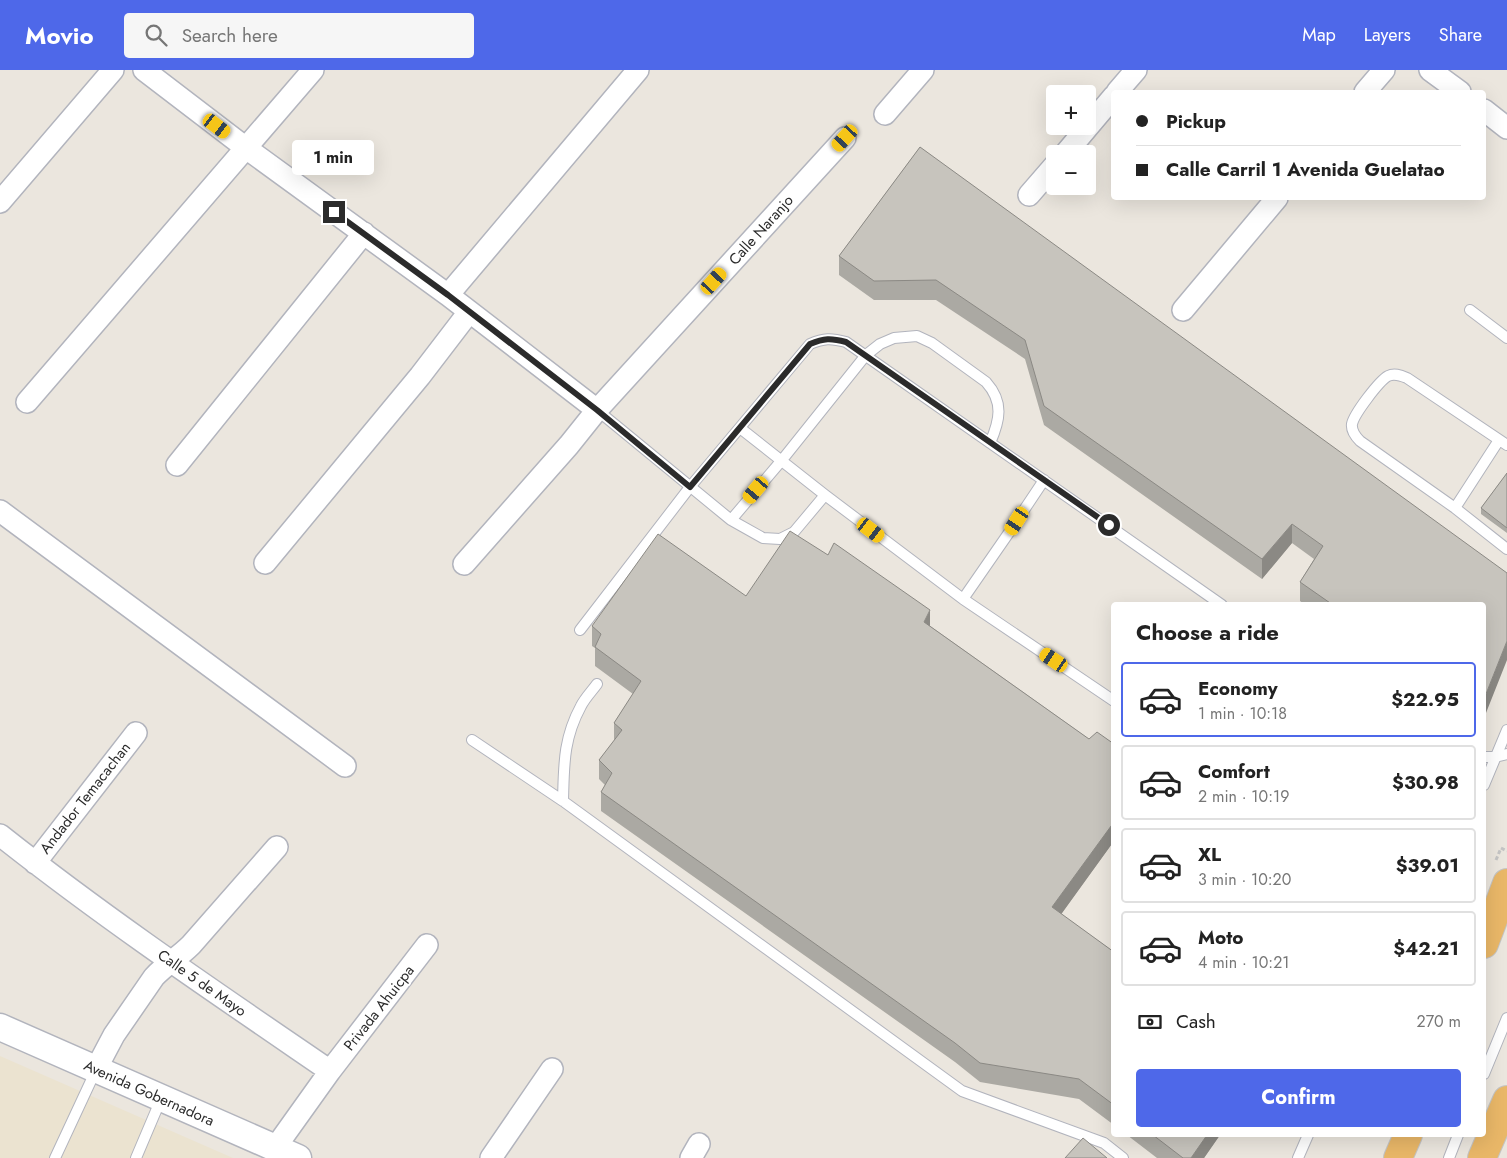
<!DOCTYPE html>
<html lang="en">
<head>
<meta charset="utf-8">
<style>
	:root { --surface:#fff; --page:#f6f6f6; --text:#222; --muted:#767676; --line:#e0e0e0; --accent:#4e68e9 }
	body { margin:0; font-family:Jost,sans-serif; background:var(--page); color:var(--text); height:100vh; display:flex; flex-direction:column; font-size:19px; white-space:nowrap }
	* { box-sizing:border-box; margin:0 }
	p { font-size:16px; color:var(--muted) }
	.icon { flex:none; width:28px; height:28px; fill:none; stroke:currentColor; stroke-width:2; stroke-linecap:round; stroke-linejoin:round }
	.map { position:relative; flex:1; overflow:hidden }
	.details { position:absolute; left:1111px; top:532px; width:375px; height:535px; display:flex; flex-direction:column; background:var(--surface); border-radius:5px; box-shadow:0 5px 20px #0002 }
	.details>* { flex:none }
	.hud { position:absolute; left:1111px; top:20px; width:375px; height:110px; border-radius:5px; box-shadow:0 5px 20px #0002; display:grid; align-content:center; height:110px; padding:0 25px; background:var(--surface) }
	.buttons { position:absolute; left:1046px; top:15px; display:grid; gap:10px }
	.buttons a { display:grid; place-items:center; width:50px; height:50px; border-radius:5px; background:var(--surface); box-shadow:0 5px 20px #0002; font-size:25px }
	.end { position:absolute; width:22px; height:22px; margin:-11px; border:6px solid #2b2b2b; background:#fff; box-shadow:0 0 0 2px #fff }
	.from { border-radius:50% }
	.bubble { position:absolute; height:35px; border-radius:5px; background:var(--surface); box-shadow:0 5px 20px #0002; font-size:16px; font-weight:700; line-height:35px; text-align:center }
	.car { position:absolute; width:15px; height:30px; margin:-15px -8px; border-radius:6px; box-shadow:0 0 4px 1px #0007; background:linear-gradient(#f5c518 24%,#345 0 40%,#f5c518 0 76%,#345 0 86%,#f5c518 0) }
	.hud b { display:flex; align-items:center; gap:18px; height:48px; font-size:19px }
	.hud b+b { border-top:1px solid var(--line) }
	.hud i { width:12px; height:12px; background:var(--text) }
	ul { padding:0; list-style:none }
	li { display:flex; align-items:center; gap:15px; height:75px; margin:0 10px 8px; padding:0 15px; border:2px solid var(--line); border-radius:5px }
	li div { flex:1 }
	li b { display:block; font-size:19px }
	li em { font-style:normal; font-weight:700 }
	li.selected { border-color:var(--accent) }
	li>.icon { width:45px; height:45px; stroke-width:1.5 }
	h2 { padding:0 25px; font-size:22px; line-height:60px }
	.pay { display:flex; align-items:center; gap:12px; height:55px; padding:0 25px; font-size:19px }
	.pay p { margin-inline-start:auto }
	.primary-button { display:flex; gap:10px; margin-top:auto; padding:10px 25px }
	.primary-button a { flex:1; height:58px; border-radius:5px; background:var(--accent); color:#fff; font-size:20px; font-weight:700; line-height:58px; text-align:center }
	header { display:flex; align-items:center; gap:30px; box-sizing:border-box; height:70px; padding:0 25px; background:var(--accent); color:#fff }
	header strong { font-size:24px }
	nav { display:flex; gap:28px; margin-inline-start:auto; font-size:18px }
	.search { width:350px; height:45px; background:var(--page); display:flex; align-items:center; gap:12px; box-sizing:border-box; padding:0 18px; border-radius:5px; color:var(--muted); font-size:19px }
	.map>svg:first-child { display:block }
	.education { fill:#ebe3d0 }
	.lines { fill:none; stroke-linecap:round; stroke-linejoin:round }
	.service-casing { stroke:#b2b4bd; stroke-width:12 }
	.minor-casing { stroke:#b2b4bd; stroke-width:24 }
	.tertiary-casing { stroke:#b2b4bd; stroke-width:29 }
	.trunk-casing { stroke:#c4c4c4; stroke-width:30 }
	.path { stroke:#c4c4c4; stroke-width:3; stroke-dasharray:4 2.5; stroke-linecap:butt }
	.service { stroke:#fff; stroke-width:10 }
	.minor { stroke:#fff; stroke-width:21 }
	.tertiary { stroke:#fff; stroke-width:26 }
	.trunk { stroke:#e9b768; stroke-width:28 }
	.wall { fill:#aba9a3 }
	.shaded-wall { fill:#8b8984 }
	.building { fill:#c7c4bd; stroke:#8b8984 }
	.route { stroke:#2b2b2b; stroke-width:6 }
	.labels { text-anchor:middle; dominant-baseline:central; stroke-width:4; stroke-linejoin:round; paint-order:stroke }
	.street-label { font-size:15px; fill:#2b2b2b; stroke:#fff }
</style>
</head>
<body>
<header>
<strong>Movio</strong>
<div class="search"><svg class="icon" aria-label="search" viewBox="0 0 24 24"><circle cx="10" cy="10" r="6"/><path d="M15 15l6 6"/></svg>Search here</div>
<nav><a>Map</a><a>Layers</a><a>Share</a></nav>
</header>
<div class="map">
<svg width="1507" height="1088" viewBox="0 0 1507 1088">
	<rect width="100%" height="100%" fill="#ebe6de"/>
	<path class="education" d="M 0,986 L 233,1088 L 0,1088 Z"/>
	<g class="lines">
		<defs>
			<path id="service" d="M 1470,240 L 1507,268
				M 597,340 L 731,450 L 763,468 L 780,469 L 794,462 L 825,425
				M 740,358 L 825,425 L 963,529 L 1114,631
				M 1507,375 L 1407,308 C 1400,305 1394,303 1388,306 C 1379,311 1354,344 1352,354 C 1351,361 1355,366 1360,371 L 1455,438 L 1507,479
				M 1455,438 L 1499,370
				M 731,450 L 782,390 L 866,285 L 880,274 L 894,268 L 917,266 L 932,273 L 986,312 C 1004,332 1000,350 990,373
				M 963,529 L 1008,464 L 1044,410
				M 580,560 L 690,417 L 810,274 C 824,268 831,268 846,272 L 1222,535
				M 472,670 L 563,731 L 962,1021 L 1104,1073 L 1123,1088
				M 1484,687 L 1495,687 L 1507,684
				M 1484,715 L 1507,660
				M 563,731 C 564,696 563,669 581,636 C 585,628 592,621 597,614
				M 1484,1004 L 1507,948
				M 55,1088 L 96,1000
				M 136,1088 L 161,1029
				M 1298,1088 L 1308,1065
				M 1449,1088 L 1458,1065"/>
			<path id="minor" d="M 144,0 L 246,78 L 448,225 L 597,340
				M 1430,0 L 1460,22
				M 1117,22 L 1136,0
				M 1365,22 L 1384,0
				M 1484,40 L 1507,58
				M 885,44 L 923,0
				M 1065,84 L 1114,26
				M 1029,125 L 1055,95
				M 0,132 L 113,0
				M 448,225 L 638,0
				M 1183,240 L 1277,128
				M 27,332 L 313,0
				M 177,395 L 364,163
				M 0,441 L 345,696
				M 265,493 L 420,306 L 469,242
				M 464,494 L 569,375 L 597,340 L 845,68
				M 0,765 C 106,849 219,925 330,1001
				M 35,793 L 136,663
				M 96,999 L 114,965 L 154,907 C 165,895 179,887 191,875 L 277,777
				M 275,1078 L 330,1001 L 427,875
				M 491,1088 L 552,999
				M 691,1088 L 699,1074"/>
			<path id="tertiary" d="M 0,957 L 298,1088"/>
			<path id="trunk" d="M 1484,874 L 1507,813
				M 1398,1088 L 1408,1065
				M 1482,1088 L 1507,1030"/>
		</defs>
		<use href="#service" class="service-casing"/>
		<use href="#minor" class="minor-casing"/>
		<use href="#tertiary" class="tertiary-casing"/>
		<use href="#trunk" class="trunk-casing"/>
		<path class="path" d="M 1496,790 L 1501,778 L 1507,781"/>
		<use href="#service" class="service"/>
		<use href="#minor" class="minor"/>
		<use href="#tertiary" class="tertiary"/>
		<use href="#trunk" class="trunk"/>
	</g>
	<path class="wall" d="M 920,77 L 1484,535 L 1305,535 L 1300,531 L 1300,512 L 1314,489 L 1292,473 L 1262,509 L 1044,355 L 1025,289 L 936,230 L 874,230 L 839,205 L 839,186 Z
		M 1507,403 L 1507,463 L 1481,444 L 1481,438 Z
		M 746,526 L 930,556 L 1089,669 L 1114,674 L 1114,771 L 1061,844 L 1114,882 L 1114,1055 L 1079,1029 L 980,1012 L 955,992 L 601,741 L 601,722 L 605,715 L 599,709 L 599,690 L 614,671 L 614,653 L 633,624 L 595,596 L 595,578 L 592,576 L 592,556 Z
		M 1127,1065 L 1220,1065 L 1204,1088 L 1157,1088 Z"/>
	<path class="shaded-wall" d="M 1292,454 L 1292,473 L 1262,509 L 1262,489 Z
		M 930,540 L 930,560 L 924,552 Z
		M 1507,571 L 1507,590 L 1484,648 L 1484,629 Z
		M 1114,752 L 1114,771 L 1052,857 L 1052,837 Z
		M 1207,1065 L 1220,1065 L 1204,1088 L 1191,1088 Z"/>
	<path class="building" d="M 920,77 L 1507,503 L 1507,571 L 1484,629 L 1484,535 L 1333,535 L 1300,512 L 1323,476 L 1292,454 L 1262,489 L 1044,336 L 1025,270 L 936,210 L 874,211 L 839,186 Z
		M 1507,403 L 1507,458 L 1481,438 Z
		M 790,461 L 828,485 L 834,473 L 930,540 L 924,552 L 1089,669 L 1097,662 L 1114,674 L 1114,752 L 1052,837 L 1114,882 L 1114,1035 L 1079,1009 L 980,993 L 955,973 L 601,722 L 612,703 L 599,690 L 622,660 L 614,653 L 641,611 L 595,577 L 601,564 L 592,556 L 658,464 L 746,526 Z
		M 1153,1065 L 1207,1065 L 1191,1088 L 1183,1088 Z
		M 1083,1068 L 1107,1088 L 1065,1088 Z"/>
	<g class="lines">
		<path class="route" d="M 334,142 L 448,225 L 597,340 L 690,417 L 810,274 C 824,268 831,268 846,272 L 1109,455"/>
	</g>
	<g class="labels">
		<g class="street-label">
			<text transform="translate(761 160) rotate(-48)">Calle Naranjo</text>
			<text transform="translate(85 728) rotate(-52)">Andador Temacachan</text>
			<text transform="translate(202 913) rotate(35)">Calle 5 de Mayo</text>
			<text transform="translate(379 938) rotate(-52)">Privada Ahuicpa</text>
			<text transform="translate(149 1023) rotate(24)">Avenida Gobernadora</text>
		</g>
	</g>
</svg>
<div class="buttons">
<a>+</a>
<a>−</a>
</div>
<i class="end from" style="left:1109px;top:455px"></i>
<i class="end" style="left:334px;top:142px"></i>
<div class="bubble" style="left:292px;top:70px;width:82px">1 min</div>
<i class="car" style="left:217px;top:56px;rotate:127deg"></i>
<i class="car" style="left:845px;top:68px;rotate:222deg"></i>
<i class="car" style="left:714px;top:211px;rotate:42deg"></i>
<i class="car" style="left:756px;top:420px;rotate:220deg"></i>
<i class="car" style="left:1017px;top:451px;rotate:213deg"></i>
<i class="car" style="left:871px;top:460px;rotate:127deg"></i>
<i class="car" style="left:1054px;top:590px;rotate:304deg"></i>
<div class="hud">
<b><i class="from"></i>Pickup</b>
<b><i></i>Calle Carril 1 Avenida Guelatao</b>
</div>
<section class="details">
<h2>Choose a ride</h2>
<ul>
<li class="selected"><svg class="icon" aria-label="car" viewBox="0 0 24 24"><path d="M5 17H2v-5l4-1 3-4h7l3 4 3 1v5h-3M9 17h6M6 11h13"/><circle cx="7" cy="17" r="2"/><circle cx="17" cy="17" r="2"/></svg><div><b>Economy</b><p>1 min · 10:18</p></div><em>$22.95</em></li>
<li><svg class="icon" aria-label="car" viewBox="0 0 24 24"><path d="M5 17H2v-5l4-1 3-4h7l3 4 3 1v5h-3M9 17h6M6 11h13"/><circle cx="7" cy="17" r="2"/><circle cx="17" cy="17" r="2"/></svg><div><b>Comfort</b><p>2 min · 10:19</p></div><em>$30.98</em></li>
<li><svg class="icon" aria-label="car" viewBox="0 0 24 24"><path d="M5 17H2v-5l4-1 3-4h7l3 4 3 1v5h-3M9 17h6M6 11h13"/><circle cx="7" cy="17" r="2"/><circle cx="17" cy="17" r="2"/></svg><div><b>XL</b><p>3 min · 10:20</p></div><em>$39.01</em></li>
<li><svg class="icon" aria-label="car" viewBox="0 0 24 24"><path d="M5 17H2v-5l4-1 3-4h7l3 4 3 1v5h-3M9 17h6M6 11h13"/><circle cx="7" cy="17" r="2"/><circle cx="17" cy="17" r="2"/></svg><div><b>Moto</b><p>4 min · 10:21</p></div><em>$42.21</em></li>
</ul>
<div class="pay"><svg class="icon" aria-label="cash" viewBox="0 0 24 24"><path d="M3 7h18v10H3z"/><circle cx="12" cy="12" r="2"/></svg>Cash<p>270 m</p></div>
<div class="primary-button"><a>Confirm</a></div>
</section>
</div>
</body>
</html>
